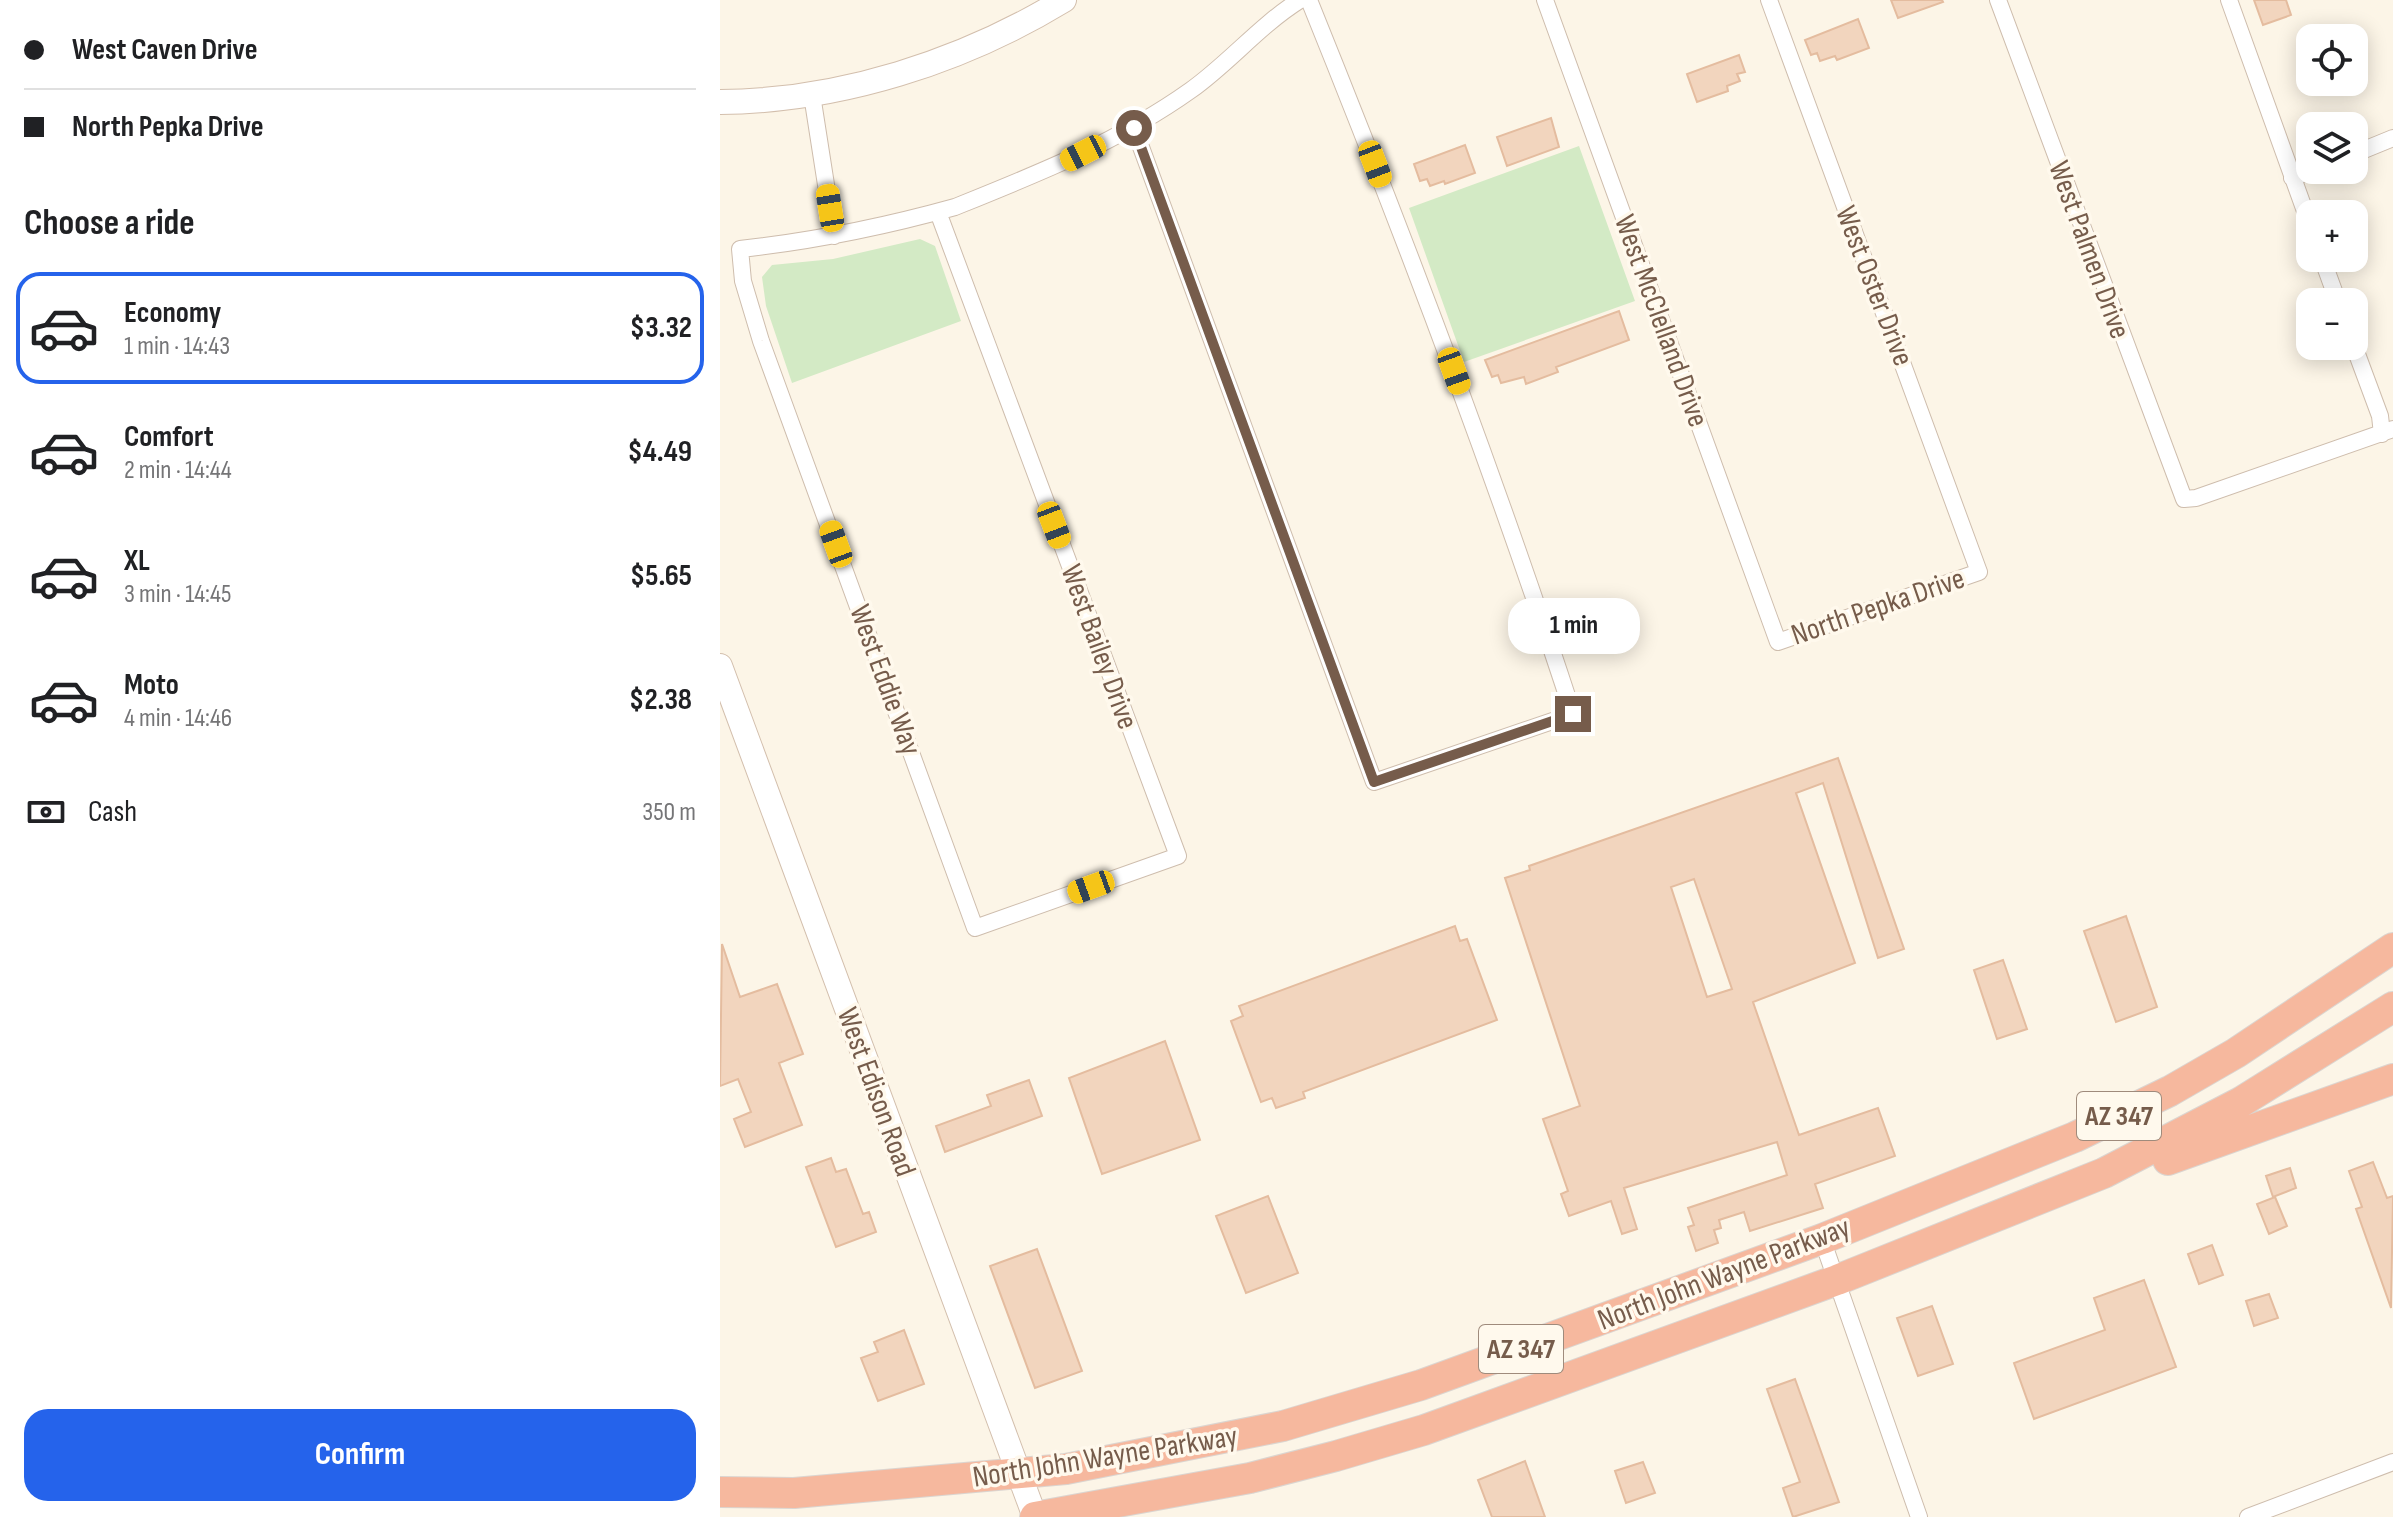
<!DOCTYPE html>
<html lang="en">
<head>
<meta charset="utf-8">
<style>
	:root { --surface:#fff; --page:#f2f2f2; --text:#202124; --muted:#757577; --line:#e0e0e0; --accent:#2563eb }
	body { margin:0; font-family:"Sofia Sans Condensed",sans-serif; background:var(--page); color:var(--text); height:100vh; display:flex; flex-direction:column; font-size:30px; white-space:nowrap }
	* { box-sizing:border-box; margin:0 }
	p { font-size:26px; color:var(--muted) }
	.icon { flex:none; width:44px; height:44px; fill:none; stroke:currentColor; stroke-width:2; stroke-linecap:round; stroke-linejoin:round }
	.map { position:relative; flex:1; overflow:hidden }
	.panel { display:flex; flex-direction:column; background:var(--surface); width:720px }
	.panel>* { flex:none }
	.guide { display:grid; align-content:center; height:176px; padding:0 24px; background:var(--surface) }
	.fabs { position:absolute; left:1576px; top:24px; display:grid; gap:16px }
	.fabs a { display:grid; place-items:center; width:72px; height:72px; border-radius:16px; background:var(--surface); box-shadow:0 4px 20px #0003; font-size:40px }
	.end { position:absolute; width:36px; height:36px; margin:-18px; border:10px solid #765c4b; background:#fff; box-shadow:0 0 0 4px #fff }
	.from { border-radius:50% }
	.bubble { position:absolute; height:56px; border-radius:24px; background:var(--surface); box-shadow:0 4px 20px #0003; font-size:26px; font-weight:700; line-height:56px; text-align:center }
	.car { position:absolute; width:24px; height:48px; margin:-24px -12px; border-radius:10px; box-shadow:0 0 6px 2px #0007; background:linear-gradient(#f5c518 24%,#345 0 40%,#f5c518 0 76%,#345 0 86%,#f5c518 0) }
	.guide b { display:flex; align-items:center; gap:28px; height:76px; font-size:30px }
	.guide b+b { border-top:2px solid var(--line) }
	.guide i { width:20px; height:20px; background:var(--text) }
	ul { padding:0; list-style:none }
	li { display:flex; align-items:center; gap:24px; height:112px; margin:0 16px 12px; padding:0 8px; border:4px solid transparent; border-radius:24px }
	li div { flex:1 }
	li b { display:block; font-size:30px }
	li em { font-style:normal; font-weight:700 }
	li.active { border-color:var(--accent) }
	li>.icon { width:72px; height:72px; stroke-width:1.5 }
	h2 { padding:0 24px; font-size:36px; line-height:96px }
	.pay { display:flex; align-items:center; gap:20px; height:88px; padding:0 24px; font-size:30px }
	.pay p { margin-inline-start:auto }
	.button { display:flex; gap:16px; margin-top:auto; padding:16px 24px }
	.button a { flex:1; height:92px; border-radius:24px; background:var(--accent); color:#fff; font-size:32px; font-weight:700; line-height:92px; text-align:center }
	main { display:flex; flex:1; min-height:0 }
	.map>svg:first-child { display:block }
	.green { fill:#d3eac5 }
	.building { fill:#f2d5be; stroke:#e4bc9f; stroke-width:2; fill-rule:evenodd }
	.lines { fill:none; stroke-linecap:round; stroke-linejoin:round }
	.street-casing { stroke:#cebdad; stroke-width:18 }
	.secondary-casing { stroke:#d3bfad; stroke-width:26 }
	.highway-casing { stroke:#dbd5d0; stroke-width:32 }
	.street { stroke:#fff; stroke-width:16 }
	.secondary { stroke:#fff; stroke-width:24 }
	.highway { stroke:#f6b89e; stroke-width:30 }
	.route { stroke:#765c4b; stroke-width:10 }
	.labels { text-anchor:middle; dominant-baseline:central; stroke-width:7; stroke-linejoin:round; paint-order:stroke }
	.shield { fill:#fff9ed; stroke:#9f8b7c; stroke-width:2 }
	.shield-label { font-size:28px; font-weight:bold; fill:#765c4b }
	.street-label { font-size:30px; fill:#765c4b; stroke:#fff9ed }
</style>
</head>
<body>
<main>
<section class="panel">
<div class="guide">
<b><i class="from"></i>West Caven Drive</b>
<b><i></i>North Pepka Drive</b>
</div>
<h2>Choose a ride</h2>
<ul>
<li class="active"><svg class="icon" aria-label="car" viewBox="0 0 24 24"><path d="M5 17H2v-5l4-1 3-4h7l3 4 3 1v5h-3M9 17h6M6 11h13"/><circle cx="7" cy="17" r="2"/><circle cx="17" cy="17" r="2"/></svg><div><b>Economy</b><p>1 min · 14:43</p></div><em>$3.32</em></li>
<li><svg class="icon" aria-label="car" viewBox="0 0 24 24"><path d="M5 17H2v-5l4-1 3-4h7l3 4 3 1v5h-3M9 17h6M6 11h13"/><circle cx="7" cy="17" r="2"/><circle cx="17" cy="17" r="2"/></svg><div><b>Comfort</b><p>2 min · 14:44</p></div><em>$4.49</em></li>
<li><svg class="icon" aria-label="car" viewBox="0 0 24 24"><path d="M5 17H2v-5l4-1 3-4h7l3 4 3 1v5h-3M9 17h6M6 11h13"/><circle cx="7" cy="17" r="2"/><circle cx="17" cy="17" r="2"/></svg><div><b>XL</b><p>3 min · 14:45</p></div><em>$5.65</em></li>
<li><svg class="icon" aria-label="car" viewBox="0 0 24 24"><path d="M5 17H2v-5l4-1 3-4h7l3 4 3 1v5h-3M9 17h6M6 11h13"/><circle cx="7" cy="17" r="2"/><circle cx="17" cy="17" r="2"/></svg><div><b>Moto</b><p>4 min · 14:46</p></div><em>$2.38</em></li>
</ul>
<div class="pay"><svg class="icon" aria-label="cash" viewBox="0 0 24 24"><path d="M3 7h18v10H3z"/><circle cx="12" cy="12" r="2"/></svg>Cash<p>350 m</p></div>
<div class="button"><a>Confirm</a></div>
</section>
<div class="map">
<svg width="1673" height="1517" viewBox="0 0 1673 1517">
	<rect width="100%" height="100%" fill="#fcf5e7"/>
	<path class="green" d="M 859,146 L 915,301 L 744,362 L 689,208 Z
		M 200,239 L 215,246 L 241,321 L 72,383 L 46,306 L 42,277 L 52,265 L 113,259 Z"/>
	<path class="building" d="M 1171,0 L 1222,0 L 1223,2 L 1178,18 Z
		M 1534,0 L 1566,0 L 1571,15 L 1543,25 Z
		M 1138,19 L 1149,48 L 1117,60 L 1115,56 L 1100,61 L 1097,53 L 1091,55 L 1085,40 Z
		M 1019,55 L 1025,72 L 1017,74 L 1020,81 L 1007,86 L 1008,91 L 977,102 L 967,74 Z
		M 831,118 L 839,147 L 787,166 L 777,137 Z
		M 745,145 L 755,173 L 725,184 L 724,181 L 710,186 L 707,179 L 700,181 L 694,164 Z
		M 899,311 L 909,340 L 836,367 L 838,372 L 806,384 L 804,377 L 781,383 L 778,375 L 772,377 L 765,360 Z
		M 1118,758 L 1184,949 L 1158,958 L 1103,783 L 1076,793 L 1135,963 L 1033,1002 L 1079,1135 L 1158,1108 L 1175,1156 L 1095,1184 L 1103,1208 L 1030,1231 L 1024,1212 L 999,1220 L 1001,1228 L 994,1230 L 998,1243 L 976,1251 L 968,1227 L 974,1225 L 968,1208 L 1067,1175 L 1057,1142 L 904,1188 L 917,1229 L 902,1234 L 891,1201 L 849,1216 L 841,1194 L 848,1191 L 823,1119 L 860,1106 L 785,878 L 810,870 L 809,866 ZM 974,879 L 1012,989 L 987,997 L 951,887 Z
		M 1406,916 L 1437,1007 L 1396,1022 L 1364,931 Z
		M 735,926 L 740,941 L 747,939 L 777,1020 L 583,1092 L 585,1098 L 556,1108 L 552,1098 L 541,1102 L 511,1021 L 523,1016 L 519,1006 Z
		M 2,944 L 20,997 L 57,984 L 83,1054 L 59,1063 L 82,1125 L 25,1147 L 14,1119 L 31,1112 L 18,1079 L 0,1086 Z
		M 1283,960 L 1307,1029 L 1277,1039 L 1254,970 Z
		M 445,1041 L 480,1140 L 382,1174 L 349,1078 Z
		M 309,1080 L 322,1116 L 225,1152 L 216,1126 L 271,1106 L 267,1095 Z
		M 111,1158 L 116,1172 L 126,1169 L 143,1214 L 149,1212 L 156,1232 L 116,1247 L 86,1167 Z
		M 1653,1162 L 1667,1198 L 1673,1196 L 1671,1308 L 1636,1209 L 1642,1207 L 1629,1171 Z
		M 1570,1168 L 1576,1188 L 1553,1197 L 1546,1176 Z
		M 548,1196 L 578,1273 L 526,1293 L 496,1216 Z
		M 1555,1197 L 1567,1226 L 1549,1234 L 1537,1204 Z
		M 1492,1245 L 1503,1275 L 1479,1284 L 1468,1254 Z
		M 317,1249 L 362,1371 L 315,1388 L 270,1266 Z
		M 1424,1280 L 1456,1367 L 1314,1419 L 1294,1363 L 1385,1330 L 1374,1298 Z
		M 1549,1294 L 1558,1318 L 1534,1326 L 1526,1301 Z
		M 1212,1306 L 1233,1364 L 1198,1376 L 1177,1318 Z
		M 184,1330 L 204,1384 L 158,1401 L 141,1358 L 158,1352 L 154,1342 Z
		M 1075,1379 L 1119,1502 L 1073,1517 L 1063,1488 L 1080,1482 L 1047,1389 Z
		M 805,1461 L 825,1517 L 772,1517 L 758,1480 Z
		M 923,1462 L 935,1493 L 906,1503 L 895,1471 Z"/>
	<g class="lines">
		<defs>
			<path id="street" d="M 825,0 L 1058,642 L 1259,572 L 1049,0
				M 1278,0 L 1464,499 L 1476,498 L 1673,429
				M 1509,0 L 1590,225
				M 92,95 L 114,236
				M 414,128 L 654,782 L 853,714 C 774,472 684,235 589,0
				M 1634,154 L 1673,138
				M 1572,178 L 1592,170
				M 218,212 L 458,856 L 255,928 L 41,341 L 23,281 L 20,249 C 94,241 163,227 235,207 C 317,174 398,142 471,90 C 509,63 540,25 580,0
				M 1602,258 L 1618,302
				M 1634,346 L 1660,416 L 1662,434
				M 1102,1239 L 1199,1517
				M 1528,1517 L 1673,1462"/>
			<path id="secondary" d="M 0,102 C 120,101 242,62 344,0
				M 0,666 L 315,1517"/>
			<path id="highway" d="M 1448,1160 L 1673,1079
				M 0,1492 L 74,1493 L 346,1469 L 563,1426 L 701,1385 L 1102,1239 L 1355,1137 L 1450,1091 L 1516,1053 L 1673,948
				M 315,1517 L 530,1478 L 616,1456 L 704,1430 L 1117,1280 L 1384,1173 L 1521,1102 L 1673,1007"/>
		</defs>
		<use href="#street" class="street-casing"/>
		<use href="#secondary" class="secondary-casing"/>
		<use href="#highway" class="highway-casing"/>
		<use href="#street" class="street"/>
		<use href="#secondary" class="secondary"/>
		<use href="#highway" class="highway"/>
	</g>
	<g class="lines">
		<path class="route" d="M 414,128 L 654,782 L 853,714"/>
	</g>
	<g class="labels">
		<g class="shield">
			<rect x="1357" y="1092" width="84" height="48" rx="6"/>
			<rect x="759" y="1325" width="84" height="48" rx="6"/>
		</g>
		<g class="shield-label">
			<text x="1399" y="1116">AZ 347</text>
			<text x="801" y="1349">AZ 347</text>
		</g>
		<g class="street-label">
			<text transform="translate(1369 250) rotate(70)">West Palmen Drive</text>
			<text transform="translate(1154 286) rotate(69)">West Oster Drive</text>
			<text transform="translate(941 321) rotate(70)">West McClelland Drive</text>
			<text transform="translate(1158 607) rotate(-19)">North Pepka Drive</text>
			<text transform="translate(379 647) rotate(70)">West Bailey Drive</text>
			<text transform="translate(165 680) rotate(70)">West Eddie Way</text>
			<text transform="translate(156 1092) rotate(70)">West Edison Road</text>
			<text transform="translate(1004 1274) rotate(-21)">North John Wayne Parkway</text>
			<text transform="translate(385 1457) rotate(-9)">North John Wayne Parkway</text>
		</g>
	</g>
</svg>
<div class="fabs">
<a><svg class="icon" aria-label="locate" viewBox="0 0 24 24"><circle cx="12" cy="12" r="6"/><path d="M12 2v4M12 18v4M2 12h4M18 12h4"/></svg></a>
<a><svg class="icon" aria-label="layers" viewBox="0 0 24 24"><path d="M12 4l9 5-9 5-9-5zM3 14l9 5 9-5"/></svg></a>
<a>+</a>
<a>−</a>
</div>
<i class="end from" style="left:414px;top:128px"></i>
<i class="end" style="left:853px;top:714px"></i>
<div class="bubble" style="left:788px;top:598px;width:132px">1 min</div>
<i class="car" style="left:363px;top:153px;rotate:243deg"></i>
<i class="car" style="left:655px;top:164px;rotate:159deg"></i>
<i class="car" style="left:110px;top:208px;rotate:351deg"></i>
<i class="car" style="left:734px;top:371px;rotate:160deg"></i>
<i class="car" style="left:334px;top:525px;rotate:159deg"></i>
<i class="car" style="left:116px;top:544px;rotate:340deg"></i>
<i class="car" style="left:371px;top:887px;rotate:250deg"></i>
</div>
</main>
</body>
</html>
